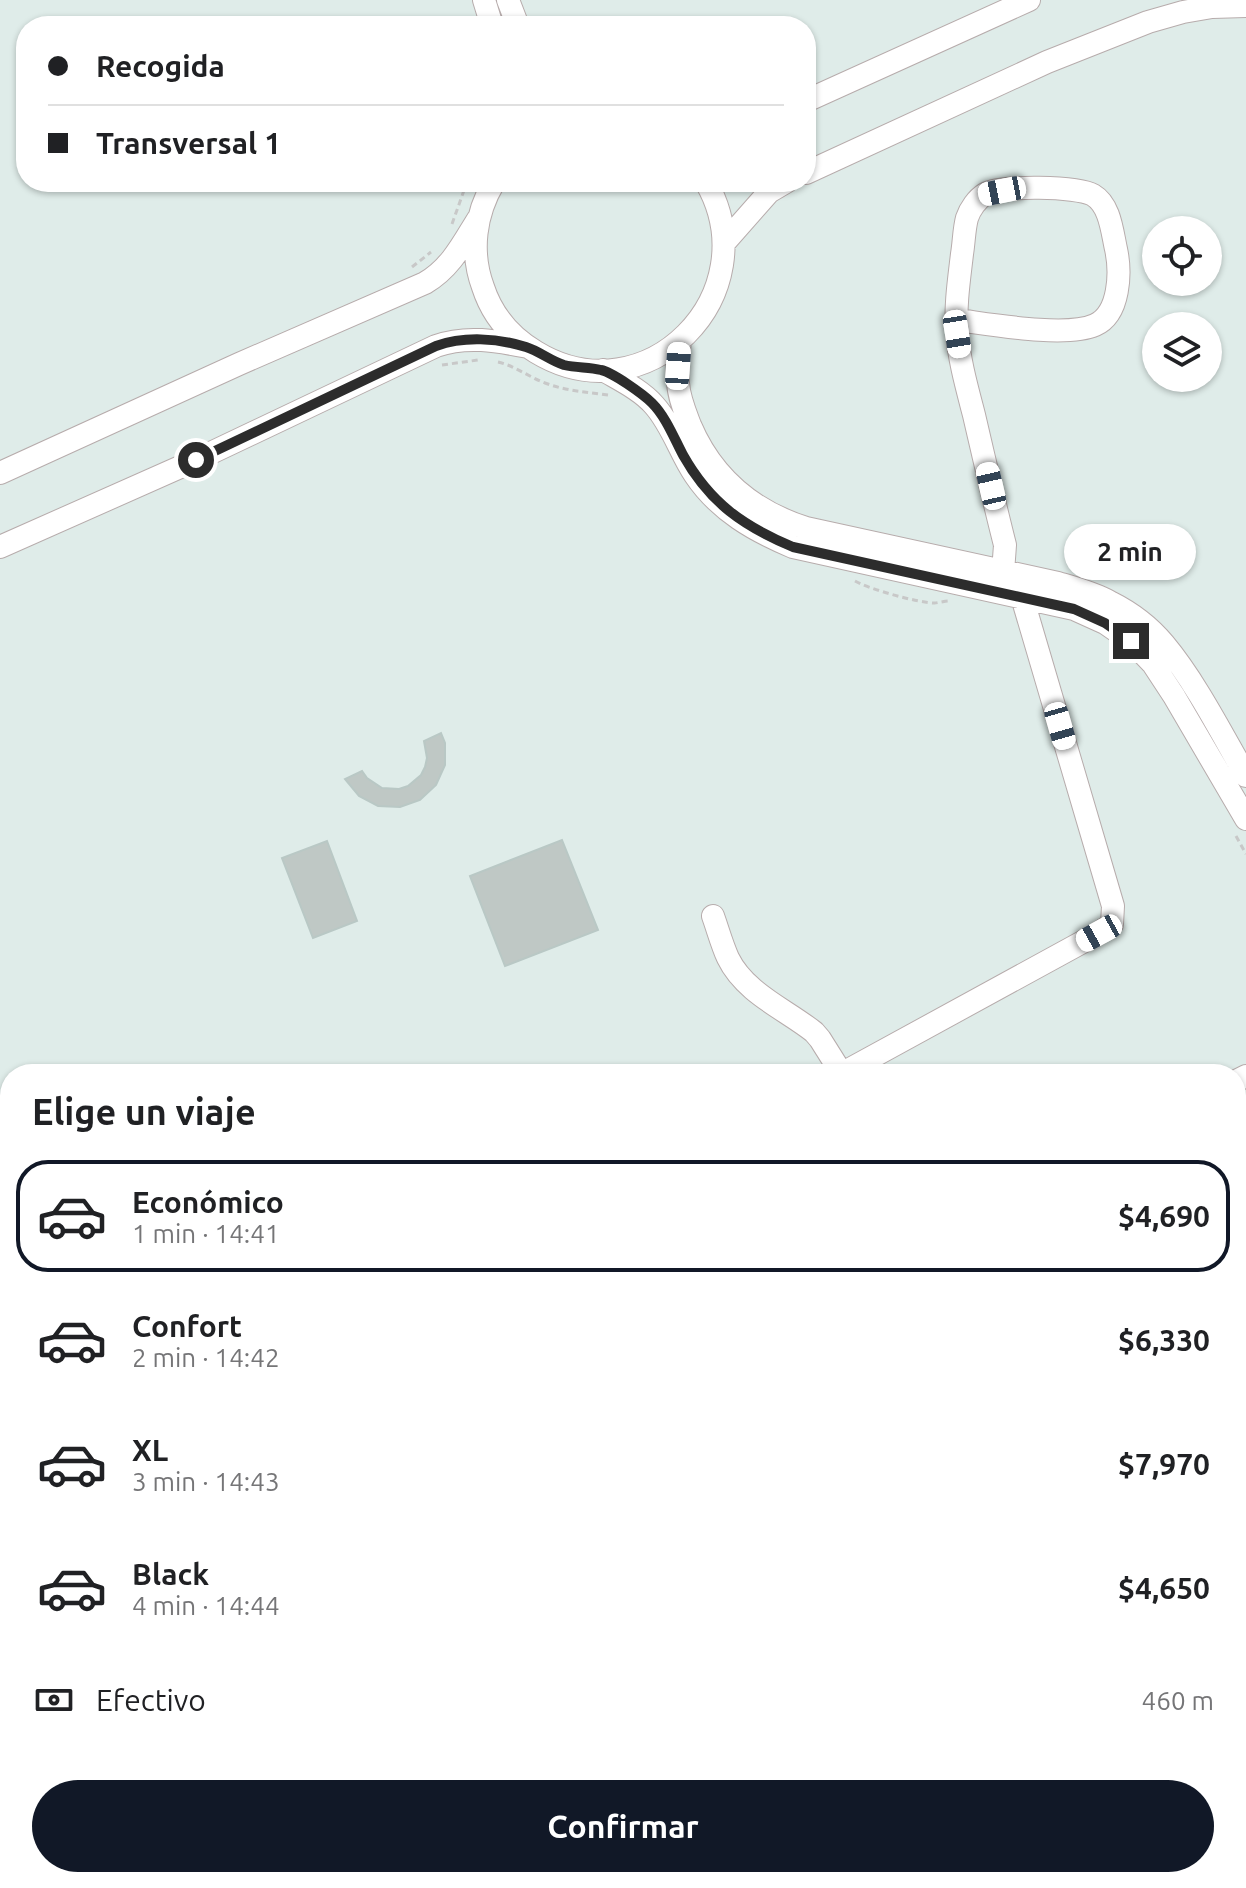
<!DOCTYPE html>
<html lang="es">
<head>
<meta charset="utf-8">
<style>
	:root { --surface:#fff; --page:#f6f6f6; --text:#202124; --muted:#757577; --line:#e0e0e0; --accent:#111827 }
	body { margin:0; font-family:Ubuntu,sans-serif; background:var(--page); color:var(--text); height:100vh; display:flex; flex-direction:column; font-size:30px; white-space:nowrap }
	* { box-sizing:border-box; margin:0 }
	p { font-size:26px; color:var(--muted) }
	.icon { flex:none; width:44px; height:44px; fill:none; stroke:currentColor; stroke-width:2; stroke-linecap:round; stroke-linejoin:round }
	.map { position:relative; flex:1; overflow:hidden }
	.panel { position:absolute; left:0px; top:1064px; width:1246px; height:824px; display:flex; flex-direction:column; background:var(--surface); border-radius:32px 32px 0 0; box-shadow:0 2px 6px #0004 }
	.panel>* { flex:none }
	.banner { position:absolute; left:16px; top:16px; width:800px; height:176px; border-radius:32px; box-shadow:0 2px 6px #0004; display:grid; align-content:center; height:176px; padding:0 32px; background:var(--surface) }
	.fabs { position:absolute; left:1142px; top:216px; display:grid; gap:16px }
	.fabs a { display:grid; place-items:center; width:80px; height:80px; border-radius:50%; background:var(--surface); box-shadow:0 2px 6px #0004; font-size:40px }
	.end { position:absolute; width:36px; height:36px; margin:-18px; border:10px solid #2c2c2c; background:#fff; box-shadow:0 0 0 4px #fff }
	.from { border-radius:50% }
	.bubble { position:absolute; height:56px; border-radius:28px; background:var(--surface); box-shadow:0 2px 6px #0004; font-size:26px; font-weight:600; line-height:56px; text-align:center }
	.car { position:absolute; width:24px; height:48px; margin:-24px -12px; border-radius:10px; box-shadow:0 0 6px 2px #0007; background:linear-gradient(#fff 24%,#345 0 40%,#fff 0 76%,#345 0 86%,#fff 0) }
	.banner b { display:flex; align-items:center; gap:28px; height:76px; font-size:30px }
	.banner b+b { border-top:2px solid var(--line) }
	.banner i { width:20px; height:20px; background:var(--text) }
	ul { padding:0; list-style:none }
	li { display:flex; align-items:center; gap:24px; height:112px; margin:0 16px 12px; padding:0 16px; border:4px solid transparent; border-radius:32px }
	li div { flex:1 }
	li b { display:block; font-size:30px }
	li em { font-style:normal; font-weight:600 }
	li.selected { border-color:var(--accent) }
	li>.icon { width:72px; height:72px; stroke-width:1.5 }
	h2 { padding:0 32px; font-size:36px; line-height:96px }
	.pay { display:flex; align-items:center; gap:20px; height:88px; padding:0 32px; font-size:30px }
	.pay p { margin-inline-start:auto }
	.action { display:flex; gap:16px; margin-top:auto; padding:16px 32px }
	.action a { flex:1; height:92px; border-radius:48px; background:var(--accent); color:#fff; font-size:32px; font-weight:600; line-height:92px; text-align:center }
	.map>svg:first-child { display:block }
	.building { fill:#bfc8c5; stroke:#b9c8c5; stroke-width:2 }
	.lines { fill:none; stroke-linecap:round; stroke-linejoin:round }
	.minor-casing { stroke:#b7acac; stroke-width:24 }
	.major-casing { stroke:#c8c8c8; stroke-width:30 }
	.path { stroke:#c8c8c8; stroke-width:3; stroke-dasharray:6 4; stroke-linecap:butt }
	.minor { stroke:#fff; stroke-width:22 }
	.major { stroke:#6ae7dc; stroke-width:28 }
	.route { stroke:#2c2c2c; stroke-width:10 }
</style>
</head>
<body>
<div class="map">
<svg width="1246" height="1888" viewBox="0 0 1246 1888">
	<rect width="100%" height="100%" fill="#dfece9"/>
	<path class="building" d="M 441,733 L 445,743 L 445,765 L 436,785 L 420,800 L 400,807 L 378,806 L 359,796 L 345,779 L 362,771 L 367,778 L 382,788 L 399,789 L 408,786 L 421,775 L 425,767 L 427,758 L 424,741 Z
		M 562,840 L 598,930 L 505,966 L 470,876 Z
		M 327,841 L 357,921 L 313,938 L 282,858 Z"/>
	<g class="lines">
		<defs>
			<path id="minor" d="M 484,0 L 492,26
				M 508,0 L 518,26
				M 806,101 L 1029,0
				M 806,173 L 1047,62 L 1148,22 L 1183,12 L 1212,7 L 1246,6
				M 494,182 C 475,214 470,252 483,287 C 492,315 511,337 536,352 C 646,419 770,294 706,182
				M 724,243 L 769,192 L 786,182
				M 957,320 C 989,324 1066,338 1095,325 C 1120,314 1121,272 1116,249 C 1112,231 1110,205 1093,195 C 1077,186 1001,185 985,194 C 977,199 970,209 967,218 C 964,229 964,242 962,254 C 959,280 955,306 957,332 C 959,360 967,388 974,415 C 984,458 994,502 1005,545 L 1003,572
				M 680,340 C 679,354 676,369 678,383 C 679,398 685,412 690,425 C 712,477 752,511 806,528 L 1058,583 C 1075,588 1094,593 1110,602 C 1130,612 1150,627 1164,644 C 1195,681 1222,734 1246,776
				M 603,370 C 620,380 641,390 654,405 C 672,425 680,453 695,475 C 719,511 755,531 793,547 L 1074,609 L 1105,623 L 1131,641 L 1153,664 L 1174,696 L 1246,819
				M 0,473 L 239,364 L 425,283 C 451,268 463,243 478,219
				M 0,547 L 196,460 L 436,346 C 467,335 497,341 528,347
				M 713,916 C 718,930 722,945 728,958 C 745,993 785,1009 814,1032 L 820,1039 L 842,1074
				M 841,1074 L 1099,933 L 1112,924 L 1113,906 L 1022,597
				M 1236,1081 L 1246,1076
				M 512,1888 L 524,1878
				M 691,1888 L 695,1878"/>
			<path id="major" d="M 1236,1737 L 1246,1733
				M 864,1888 L 872,1878
				M 887,1888 L 895,1878"/>
		</defs>
		<use href="#minor" class="minor-casing"/>
		<use href="#major" class="major-casing"/>
		<path class="path" d="M 452,224 L 467,182
			M 412,267 L 431,252
			M 498,362 C 515,366 529,377 545,383 C 566,391 586,392 608,395
			M 442,365 L 478,360
			M 855,581 C 869,589 918,603 935,603 C 936,603 946,601 948,601
			M 1236,836 L 1246,854"/>
		<use href="#minor" class="minor"/>
		<use href="#major" class="major"/>
	</g>
	<g class="lines">
		<path class="route" d="M 196,460 L 436,346 C 464,336 497,338 526,347 C 539,351 551,361 564,365 C 577,368 589,367 601,370 C 612,372 643,394 652,403 C 666,417 674,438 683,455 C 710,503 743,526 793,547 L 1074,609 L 1105,623 L 1131,641"/>
	</g>
</svg>
<div class="fabs">
<a><svg class="icon" aria-label="locate" viewBox="0 0 24 24"><circle cx="12" cy="12" r="6"/><path d="M12 2v4M12 18v4M2 12h4M18 12h4"/></svg></a>
<a><svg class="icon" aria-label="layers" viewBox="0 0 24 24"><path d="M12 4l9 5-9 5-9-5zM3 14l9 5 9-5"/></svg></a>
</div>
<i class="end from" style="left:196px;top:460px"></i>
<i class="end" style="left:1131px;top:641px"></i>
<div class="bubble" style="left:1064px;top:524px;width:132px">2 min</div>
<i class="car" style="left:1002px;top:191px;rotate:259deg"></i>
<i class="car" style="left:957px;top:334px;rotate:171deg"></i>
<i class="car" style="left:678px;top:366px;rotate:4deg"></i>
<i class="car" style="left:991px;top:486px;rotate:347deg"></i>
<i class="car" style="left:1060px;top:726px;rotate:164deg"></i>
<i class="car" style="left:1099px;top:933px;rotate:241deg"></i>
<div class="banner">
<b><i class="from"></i>Recogida</b>
<b><i></i>Transversal 1</b>
</div>
<section class="panel">
<h2>Elige un viaje</h2>
<ul>
<li class="selected"><svg class="icon" aria-label="car" viewBox="0 0 24 24"><path d="M5 17H2v-5l4-1 3-4h7l3 4 3 1v5h-3M9 17h6M6 11h13"/><circle cx="7" cy="17" r="2"/><circle cx="17" cy="17" r="2"/></svg><div><b>Económico</b><p>1 min · 14:41</p></div><em>$4,690</em></li>
<li><svg class="icon" aria-label="car" viewBox="0 0 24 24"><path d="M5 17H2v-5l4-1 3-4h7l3 4 3 1v5h-3M9 17h6M6 11h13"/><circle cx="7" cy="17" r="2"/><circle cx="17" cy="17" r="2"/></svg><div><b>Confort</b><p>2 min · 14:42</p></div><em>$6,330</em></li>
<li><svg class="icon" aria-label="car" viewBox="0 0 24 24"><path d="M5 17H2v-5l4-1 3-4h7l3 4 3 1v5h-3M9 17h6M6 11h13"/><circle cx="7" cy="17" r="2"/><circle cx="17" cy="17" r="2"/></svg><div><b>XL</b><p>3 min · 14:43</p></div><em>$7,970</em></li>
<li><svg class="icon" aria-label="car" viewBox="0 0 24 24"><path d="M5 17H2v-5l4-1 3-4h7l3 4 3 1v5h-3M9 17h6M6 11h13"/><circle cx="7" cy="17" r="2"/><circle cx="17" cy="17" r="2"/></svg><div><b>Black</b><p>4 min · 14:44</p></div><em>$4,650</em></li>
</ul>
<div class="pay"><svg class="icon" aria-label="cash" viewBox="0 0 24 24"><path d="M3 7h18v10H3z"/><circle cx="12" cy="12" r="2"/></svg>Efectivo<p>460 m</p></div>
<div class="action"><a>Confirmar</a></div>
</section>
</div>
</body>
</html>
